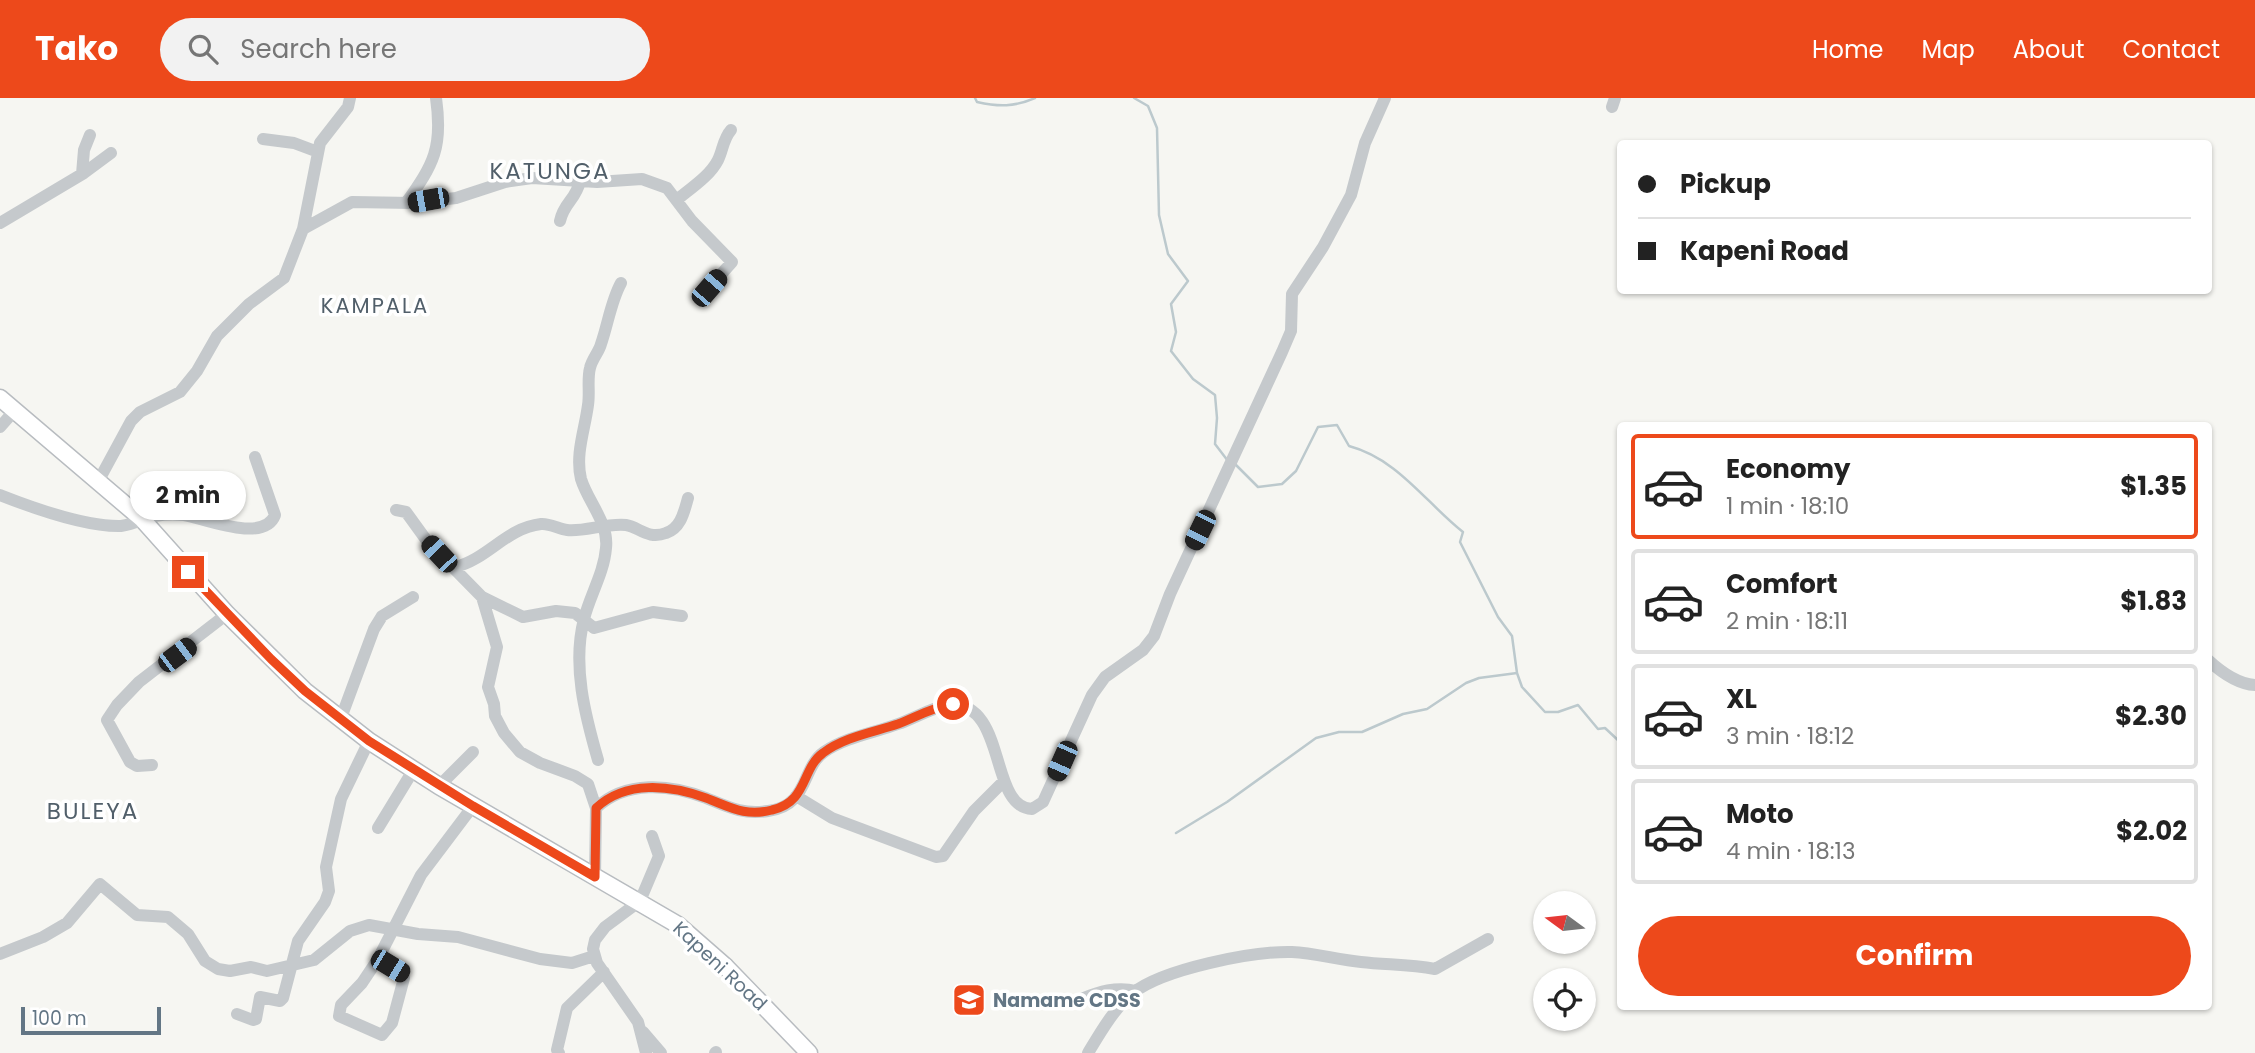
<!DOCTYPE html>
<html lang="en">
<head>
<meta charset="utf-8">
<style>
	:root { --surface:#fff; --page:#f2f2f2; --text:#222; --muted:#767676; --line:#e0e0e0; --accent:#ed491b }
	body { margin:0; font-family:Poppins,sans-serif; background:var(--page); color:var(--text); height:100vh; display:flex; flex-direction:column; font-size:26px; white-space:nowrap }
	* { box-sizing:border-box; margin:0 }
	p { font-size:23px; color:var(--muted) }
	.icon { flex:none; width:38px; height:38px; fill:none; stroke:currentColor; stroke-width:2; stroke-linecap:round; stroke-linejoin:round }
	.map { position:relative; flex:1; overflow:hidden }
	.side { position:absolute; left:1617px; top:324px; width:595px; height:588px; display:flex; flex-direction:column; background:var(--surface); border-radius:7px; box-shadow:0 2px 5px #0004 }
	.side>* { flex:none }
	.banner { position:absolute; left:1617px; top:42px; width:595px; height:154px; border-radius:7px; box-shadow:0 2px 5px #0004; display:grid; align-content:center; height:154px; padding:0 21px; background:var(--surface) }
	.needle { width:46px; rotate:285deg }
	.controls { position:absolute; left:1533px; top:793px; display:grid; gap:14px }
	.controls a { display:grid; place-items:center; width:63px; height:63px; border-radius:50%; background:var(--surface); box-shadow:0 2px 5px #0004; font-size:35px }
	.scale { position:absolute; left:21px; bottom:18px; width:140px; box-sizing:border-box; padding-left:7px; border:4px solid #637685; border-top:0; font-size:19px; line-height:24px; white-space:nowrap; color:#637685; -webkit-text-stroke:5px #fff; paint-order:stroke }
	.end { position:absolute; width:32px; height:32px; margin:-16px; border:9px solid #ed491b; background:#fff; box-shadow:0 0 0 4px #fff }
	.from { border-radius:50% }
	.bubble { position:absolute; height:49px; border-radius:24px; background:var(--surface); box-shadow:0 2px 5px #0004; font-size:23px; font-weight:700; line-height:49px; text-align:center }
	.car { position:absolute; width:21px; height:42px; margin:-21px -10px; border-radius:9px; box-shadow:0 0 5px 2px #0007; background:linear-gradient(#222 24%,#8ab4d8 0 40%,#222 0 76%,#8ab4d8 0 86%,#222 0) }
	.banner b { display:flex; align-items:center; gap:24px; height:66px; font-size:26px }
	.banner b+b { border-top:2px solid var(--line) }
	.banner i { width:18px; height:18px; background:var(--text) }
	ul { padding:12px 0 0; list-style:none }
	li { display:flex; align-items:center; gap:21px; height:105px; margin:0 14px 10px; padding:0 7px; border:4px solid var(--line); border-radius:7px }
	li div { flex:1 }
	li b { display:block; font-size:26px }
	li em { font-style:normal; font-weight:700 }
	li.current { border-color:var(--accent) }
	li>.icon { width:63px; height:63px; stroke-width:1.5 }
	.button { display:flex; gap:14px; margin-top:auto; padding:14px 21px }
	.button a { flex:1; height:80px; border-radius:42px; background:var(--accent); color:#fff; font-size:28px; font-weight:700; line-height:80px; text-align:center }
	header { display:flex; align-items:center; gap:42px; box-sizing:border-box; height:98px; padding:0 35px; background:var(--accent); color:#fff }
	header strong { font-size:33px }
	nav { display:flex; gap:38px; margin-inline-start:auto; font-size:24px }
	.search { width:490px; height:63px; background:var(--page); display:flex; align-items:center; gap:18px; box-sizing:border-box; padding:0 24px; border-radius:38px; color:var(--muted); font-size:26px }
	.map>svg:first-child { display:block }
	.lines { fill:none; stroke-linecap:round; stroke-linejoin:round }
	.stream { stroke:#bcc9cd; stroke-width:2.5 }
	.major-casing { stroke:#b8bcc0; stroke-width:19 }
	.minor { stroke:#c5c9cc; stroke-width:12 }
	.major { stroke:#fff; stroke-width:16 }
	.route { stroke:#ed491b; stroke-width:9 }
	.labels { text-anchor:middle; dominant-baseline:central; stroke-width:7; stroke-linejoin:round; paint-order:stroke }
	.street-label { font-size:19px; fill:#637685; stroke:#fff }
	.poi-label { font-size:19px; font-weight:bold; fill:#637685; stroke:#fff; text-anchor:start }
	.neighbourhood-label { font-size:21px; letter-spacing:2px; fill:#515f6a; stroke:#fff }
	.quarter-label { font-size:23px; letter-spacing:2px; fill:#515f6a; stroke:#fff }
</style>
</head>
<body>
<header>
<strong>Tako</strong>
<div class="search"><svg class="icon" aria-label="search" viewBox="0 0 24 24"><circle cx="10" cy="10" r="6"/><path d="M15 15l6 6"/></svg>Search here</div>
<nav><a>Home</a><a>Map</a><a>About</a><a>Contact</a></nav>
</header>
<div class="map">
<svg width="2255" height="955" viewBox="0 0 2255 955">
	<rect width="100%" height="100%" fill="#f6f6f2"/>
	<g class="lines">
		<path class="stream" d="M 975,0 L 977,4 C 999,9 1014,9 1035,0
			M 1134,0 L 1148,8 L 1157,30 L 1159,117 L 1168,156 L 1188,183 L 1171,206 L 1176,234 L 1171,253 L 1193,281 L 1215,297 L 1217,320 L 1215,346 L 1228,363
			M 1234,365 L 1258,389 L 1282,386 L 1296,373 L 1318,329 L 1337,327 L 1349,348 C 1398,361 1426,405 1463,434 L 1460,444 L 1498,519 L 1512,538 L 1517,575
			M 1176,735 L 1227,704 L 1316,640 L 1339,634 L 1362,634 L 1403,616 L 1427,611 L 1466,585 L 1479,580 L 1517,575 L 1522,589 L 1545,614 L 1558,614 L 1578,607 L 1598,631 L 1605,630 L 1620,644"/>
		<defs>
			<path id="major" d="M 0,300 L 142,421 L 227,516 L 305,593 L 369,643 L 439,688 L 678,827 L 726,869 L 809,955"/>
		</defs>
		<use href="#major" class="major-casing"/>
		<path class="minor" d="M 1612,9 L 1615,0
			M 263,41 L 294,45 L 318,54
			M 82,76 L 84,52 L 90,37
			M 678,101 C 691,90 710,78 718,62 C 723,52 723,41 731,32
			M 406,105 C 434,66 443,49 436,0
			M 560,123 C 564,104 576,102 580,83
			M 0,125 L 84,75 L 111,55
			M 303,131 L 352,104 L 413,105 L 456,100 L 505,84 L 532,80 L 597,84 L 642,81 L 667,90 L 692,123 L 732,164 L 709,190
			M 0,329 L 15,312
			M 99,382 L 131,323 L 140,314 L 180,294 L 197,273 L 217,238 L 249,206 L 284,180 L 303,131 L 320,45 L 348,9 L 350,0
			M 0,397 C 33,410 85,429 121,428 C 129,427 134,425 141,422 C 153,417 171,416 184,417 C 203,420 264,446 275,417 L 255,359
			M 396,412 L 406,414 L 427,443 L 482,499 L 523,519 L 556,513 L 575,515 L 594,530 L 653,514 L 682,518
			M 455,469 C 488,461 506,430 541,426 C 549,425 559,431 567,432 C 584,434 606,425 626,427 C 639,429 648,442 666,435 C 681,430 684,414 688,400
			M 482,499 L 497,549 L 488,589 L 494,606 L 495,618 L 504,635 L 520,654 L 540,665 L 575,678 L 588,686 L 596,710
			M 2208,562 C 2221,574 2237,586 2255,587
			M 341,620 L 374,531 L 382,518 L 413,499
			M 598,662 C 585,617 572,567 584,521 C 590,497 604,475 606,450 C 609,425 588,404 581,381 C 575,356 585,331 588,307 C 590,295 587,281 590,270 C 592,261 599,254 601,246 C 608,226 611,203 621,185
			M 152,667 L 137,668 L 130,664 L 107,622 L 117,607 L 139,584 L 227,516
			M 439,688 L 473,654
			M 796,698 L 832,720 L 936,759 L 943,758 L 974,713 L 1004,683
			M 378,730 L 414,671
			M 595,779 L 596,710 C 626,682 670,686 706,700 C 728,709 743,717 768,713 C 809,708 801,670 824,654 C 846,639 874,635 898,626 C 915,620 931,610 948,607 C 1008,602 988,709 1032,711 L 1043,704 L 1092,597 L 1105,579 L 1143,552 L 1154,538 L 1170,496 L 1282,254 L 1291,233 L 1292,196 L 1323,149 L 1351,97 L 1365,45 L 1385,0
			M 0,856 L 43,839 L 67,825 L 100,786 L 137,817 L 168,819 L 188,836 L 205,863 L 218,871 L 230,873 L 251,869 L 267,873 L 314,862 L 350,833 L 369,827 L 418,836 L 458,839 L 540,861 L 572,865 L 594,858
			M 378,861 L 403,876 L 404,880 L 392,925 L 382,937 L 339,918 L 341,907 L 362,885 L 378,861 L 421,777 L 473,708
			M 1081,901 C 1099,894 1116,888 1136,893
			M 237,916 L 253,922 L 256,921 L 260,899 L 280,903 L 283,900 L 298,843 L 325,804 L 329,793 L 326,769 L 341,701 L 369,643
			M 643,934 L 661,955
			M 559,955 L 557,952 L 567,910 L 604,874
			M 646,955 L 638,924 L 597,865 L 593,851 L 595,842 L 605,829 L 640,803 L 659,758 L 652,738
			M 715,955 L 716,954
			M 1088,955 C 1100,935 1115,909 1133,895 C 1163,871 1253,853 1292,854 C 1315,855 1338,862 1361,864 C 1387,867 1409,866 1435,871 L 1488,841"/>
		<use href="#major" class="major"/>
	</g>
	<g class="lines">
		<path class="route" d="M 188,474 L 271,561 L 305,593 L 369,643 L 473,708 L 595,779 L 596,710 C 626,682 670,687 706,700 C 730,709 745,719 772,712 C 808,704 801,671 823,655 C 844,639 874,634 898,626 C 916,619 933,609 953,606"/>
	</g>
	<defs>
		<symbol id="school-square" viewBox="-11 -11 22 22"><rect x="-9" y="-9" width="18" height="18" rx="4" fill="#ed491b" stroke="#fff"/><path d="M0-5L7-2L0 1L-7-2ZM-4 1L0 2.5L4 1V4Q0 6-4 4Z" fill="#fff"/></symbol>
	</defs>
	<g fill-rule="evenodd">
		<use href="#school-square" x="950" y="883" width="38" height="38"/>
	</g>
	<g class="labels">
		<g class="street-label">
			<text transform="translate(720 868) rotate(43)">Kapeni Road</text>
		</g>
		<g class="poi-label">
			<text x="993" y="902">Namame CDSS</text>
		</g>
		<g class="neighbourhood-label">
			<text x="375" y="207">KAMPALA</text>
		</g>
		<g class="quarter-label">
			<text x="550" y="73">KATUNGA</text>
			<text x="93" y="713">BULEYA</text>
		</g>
	</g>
</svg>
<div class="controls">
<a><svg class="needle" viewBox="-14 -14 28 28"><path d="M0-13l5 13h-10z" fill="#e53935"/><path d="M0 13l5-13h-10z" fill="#767676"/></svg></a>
<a><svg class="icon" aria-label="locate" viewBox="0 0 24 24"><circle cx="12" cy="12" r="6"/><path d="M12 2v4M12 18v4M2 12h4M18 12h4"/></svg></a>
</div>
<div class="scale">100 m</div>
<i class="end from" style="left:953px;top:606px"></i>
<i class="end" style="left:188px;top:474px"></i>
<div class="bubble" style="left:130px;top:373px;width:116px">2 min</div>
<i class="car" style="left:428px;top:102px;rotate:260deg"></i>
<i class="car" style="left:709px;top:190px;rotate:41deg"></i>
<i class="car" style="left:1200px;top:432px;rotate:206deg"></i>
<i class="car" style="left:439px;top:456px;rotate:317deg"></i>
<i class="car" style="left:177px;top:557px;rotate:53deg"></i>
<i class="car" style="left:1062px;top:663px;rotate:204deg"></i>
<i class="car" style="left:390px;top:868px;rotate:121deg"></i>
<div class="banner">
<b><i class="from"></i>Pickup</b>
<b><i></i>Kapeni Road</b>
</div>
<section class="side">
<ul>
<li class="current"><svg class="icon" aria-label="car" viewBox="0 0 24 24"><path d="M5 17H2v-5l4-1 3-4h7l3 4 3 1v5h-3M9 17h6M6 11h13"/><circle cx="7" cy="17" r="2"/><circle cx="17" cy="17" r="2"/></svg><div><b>Economy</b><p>1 min · 18:10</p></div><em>$1.35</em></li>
<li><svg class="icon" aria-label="car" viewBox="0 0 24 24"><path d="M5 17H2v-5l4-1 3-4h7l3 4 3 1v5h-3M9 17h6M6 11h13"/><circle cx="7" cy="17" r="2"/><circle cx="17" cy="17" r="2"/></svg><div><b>Comfort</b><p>2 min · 18:11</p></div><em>$1.83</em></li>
<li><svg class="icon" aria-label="car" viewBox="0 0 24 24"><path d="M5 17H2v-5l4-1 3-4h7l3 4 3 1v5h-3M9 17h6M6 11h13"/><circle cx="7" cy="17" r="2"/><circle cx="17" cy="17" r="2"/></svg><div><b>XL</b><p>3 min · 18:12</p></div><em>$2.30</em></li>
<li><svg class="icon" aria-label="car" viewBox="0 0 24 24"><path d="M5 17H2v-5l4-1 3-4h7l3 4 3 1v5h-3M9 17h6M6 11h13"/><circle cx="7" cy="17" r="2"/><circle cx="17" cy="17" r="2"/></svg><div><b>Moto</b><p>4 min · 18:13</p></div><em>$2.02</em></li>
</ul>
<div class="button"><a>Confirm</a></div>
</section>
</div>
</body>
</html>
